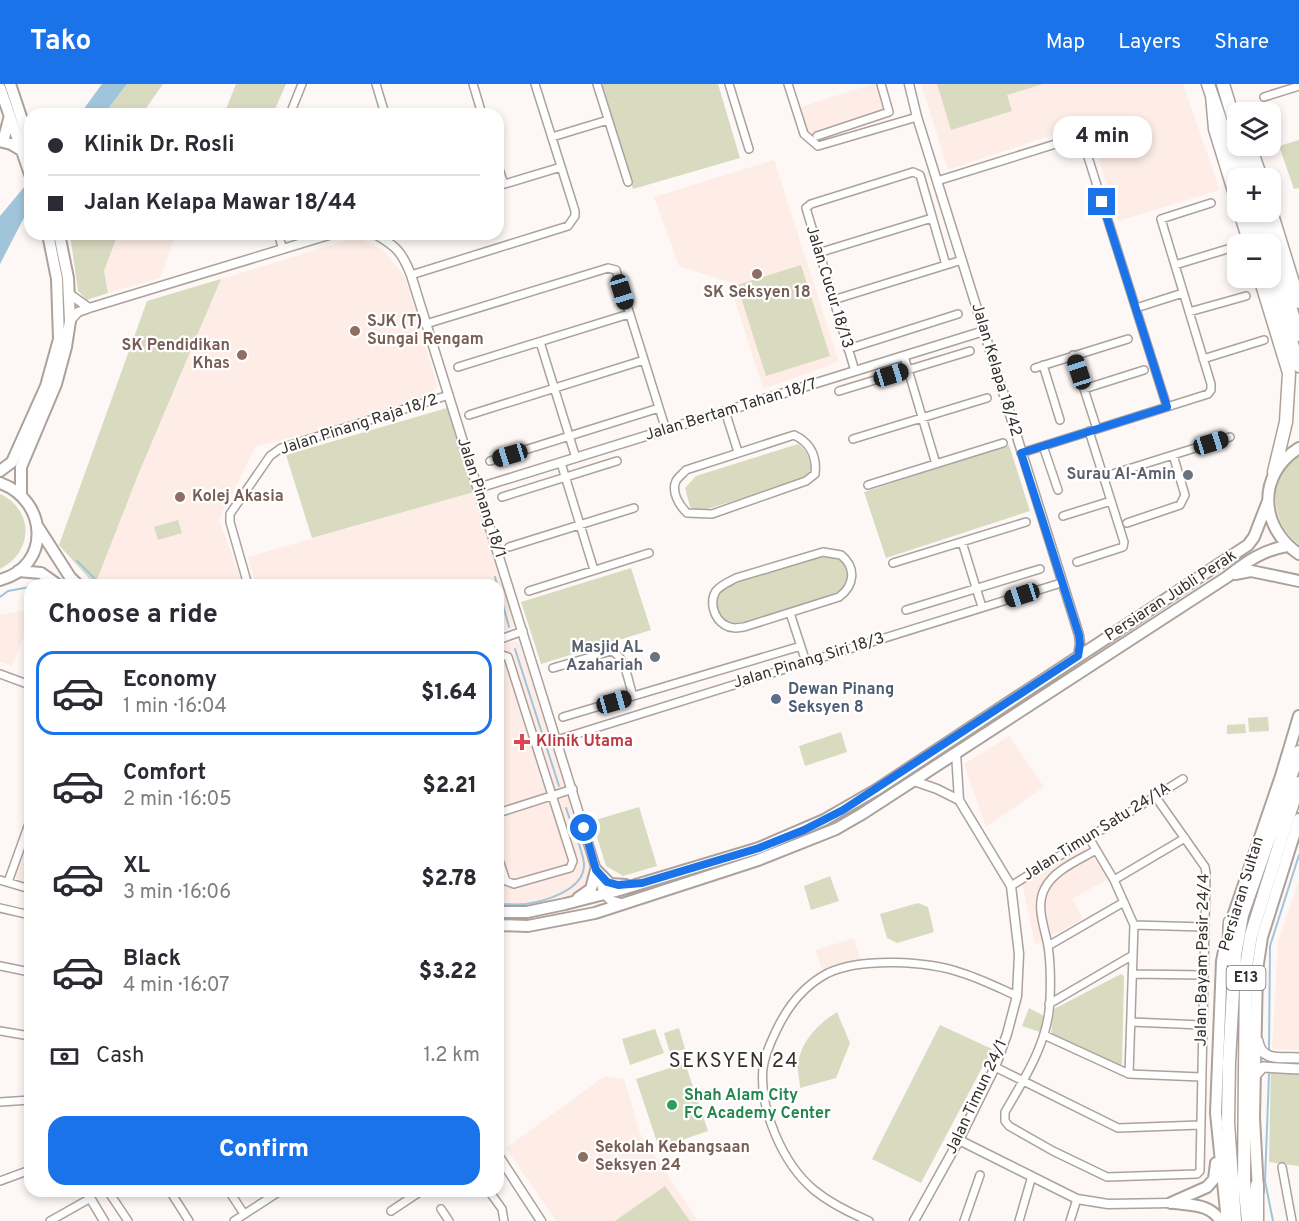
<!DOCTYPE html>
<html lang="en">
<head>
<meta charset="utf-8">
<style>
	:root { --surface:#fff; --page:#f2f2f3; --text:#2b2b33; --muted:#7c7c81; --line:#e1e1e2; --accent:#1a73e8 }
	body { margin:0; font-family:Overpass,sans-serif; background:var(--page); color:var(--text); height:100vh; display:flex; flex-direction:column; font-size:22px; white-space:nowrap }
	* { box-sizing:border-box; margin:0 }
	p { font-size:20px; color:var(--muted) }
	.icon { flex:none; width:33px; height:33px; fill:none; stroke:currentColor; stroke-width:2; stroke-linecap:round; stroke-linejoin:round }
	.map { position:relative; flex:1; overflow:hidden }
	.side { position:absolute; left:24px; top:495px; width:480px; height:618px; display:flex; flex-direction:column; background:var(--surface); border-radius:18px; box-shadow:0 3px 9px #0003 }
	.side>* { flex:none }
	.hud { position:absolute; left:24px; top:24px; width:480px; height:132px; border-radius:18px; box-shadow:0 3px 9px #0003; display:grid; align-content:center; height:132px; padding:0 24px; background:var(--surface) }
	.fabs { position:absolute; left:1227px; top:18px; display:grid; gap:12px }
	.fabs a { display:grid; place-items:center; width:54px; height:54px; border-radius:12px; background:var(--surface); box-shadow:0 3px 9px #0003; font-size:30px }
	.end { position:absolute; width:27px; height:27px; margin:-14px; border:8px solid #1a73e8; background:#fff; box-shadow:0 0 0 3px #fff }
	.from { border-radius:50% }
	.bubble { position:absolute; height:42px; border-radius:18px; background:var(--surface); box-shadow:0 3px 9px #0003; font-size:20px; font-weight:800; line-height:42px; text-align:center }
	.car { position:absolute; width:18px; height:36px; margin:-18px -9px; border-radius:8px; box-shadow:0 0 4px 2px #0007; background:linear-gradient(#222 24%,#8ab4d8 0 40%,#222 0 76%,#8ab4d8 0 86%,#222 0) }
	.hud b { display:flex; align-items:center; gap:21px; height:57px; font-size:22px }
	.hud b+b { border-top:2px solid var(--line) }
	.hud i { width:15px; height:15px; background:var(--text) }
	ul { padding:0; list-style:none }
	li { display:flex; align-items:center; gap:18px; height:84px; margin:0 12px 9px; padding:0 12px; border:3px solid transparent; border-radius:18px }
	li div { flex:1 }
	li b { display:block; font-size:22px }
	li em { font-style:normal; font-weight:800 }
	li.selected { border-color:var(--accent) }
	li>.icon { width:54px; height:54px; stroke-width:1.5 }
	h2 { padding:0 24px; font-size:27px; line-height:72px }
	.pay { display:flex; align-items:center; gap:15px; height:66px; padding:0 24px; font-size:22px }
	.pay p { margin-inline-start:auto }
	.action { display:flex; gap:12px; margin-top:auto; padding:12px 24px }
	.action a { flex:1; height:69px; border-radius:18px; background:var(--accent); color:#fff; font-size:24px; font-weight:800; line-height:69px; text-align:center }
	header { display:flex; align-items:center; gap:36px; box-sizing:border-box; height:84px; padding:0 30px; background:var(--accent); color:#fff }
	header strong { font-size:28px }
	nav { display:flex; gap:33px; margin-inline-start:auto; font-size:21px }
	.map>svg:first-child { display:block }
	.built { fill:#fdede6 }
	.green { fill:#d8dbc0 }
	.water { fill:#a0c4da }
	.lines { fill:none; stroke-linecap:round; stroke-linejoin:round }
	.stream { stroke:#a0c4da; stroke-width:2 }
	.minor-casing { stroke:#ada19c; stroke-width:10 }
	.tertiary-casing { stroke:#ada19c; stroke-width:11 }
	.secondary-casing { stroke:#ada19c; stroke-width:12 }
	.primary-casing { stroke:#ada19c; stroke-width:14 }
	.motorway-casing { stroke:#ada19c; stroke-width:15 }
	.minor { stroke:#fff; stroke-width:7 }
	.tertiary { stroke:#fff; stroke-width:8 }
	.secondary { stroke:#fff; stroke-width:9 }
	.primary { stroke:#fff; stroke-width:10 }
	.motorway { stroke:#fff; stroke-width:12 }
	.route { stroke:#1a73e8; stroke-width:8 }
	.education-dot { fill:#8d6e63; stroke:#fff; stroke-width:2 }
	.worship-dot { fill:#6b7280; stroke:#fff; stroke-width:2 }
	.service-dot { fill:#5c6f8a; stroke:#fff; stroke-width:2 }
	.health-dot { fill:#e0444e; stroke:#fff; stroke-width:2 }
	.leisure-dot { fill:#2e9e5b; stroke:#fff; stroke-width:2 }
	.labels { text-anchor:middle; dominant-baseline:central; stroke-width:4.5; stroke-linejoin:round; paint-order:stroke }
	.shield { fill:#fff; stroke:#726e6d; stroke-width:1.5 }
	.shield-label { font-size:15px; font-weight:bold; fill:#35302e }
	.street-label { font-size:16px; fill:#35302e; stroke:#fff }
	.education-label { font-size:16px; font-weight:bold; fill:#785e54; stroke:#fff; text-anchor:start }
	.worship-label { font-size:16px; font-weight:bold; fill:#5b616d; stroke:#fff; text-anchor:end }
	.service-label { font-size:16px; font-weight:bold; fill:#4e5e75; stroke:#fff; text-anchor:start }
	.health-label { font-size:16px; font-weight:bold; fill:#be3a42; stroke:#fff; text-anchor:start }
	.leisure-label { font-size:16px; font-weight:bold; fill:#27864d; stroke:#fff; text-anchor:start }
	.quarter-label { font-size:20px; letter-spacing:1.5px; fill:#35302e; stroke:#fff }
</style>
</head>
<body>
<header>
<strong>Tako</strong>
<nav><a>Map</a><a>Layers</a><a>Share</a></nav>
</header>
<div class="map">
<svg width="1299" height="1137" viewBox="0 0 1299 1137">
	<rect width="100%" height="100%" fill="#fdf8f6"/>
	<path class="built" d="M 873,0 L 878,0 L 886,26 L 809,53 L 805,47 L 798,24 Z
		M 921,0 L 1183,0 L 1220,106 L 1118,137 L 1087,39 L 948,86 Z
		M 774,76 L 839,278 L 763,305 L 729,198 L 679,182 L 654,113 Z
		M 118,150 L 176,150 L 160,194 L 108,209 L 104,187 Z
		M 358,153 L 385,168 L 405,193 L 437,301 L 432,311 L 318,348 L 256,362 L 219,436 L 243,501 L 95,501 L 138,391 L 221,195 Z
		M 474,408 L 518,542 L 498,549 L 498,501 L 256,501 L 248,473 Z
		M 30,525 L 30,538 L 12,582 L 0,578 L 0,531 Z
		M 514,557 L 520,560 L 591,783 L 591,793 L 587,802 L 577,809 L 524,823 L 498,822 L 498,562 Z
		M 1009,652 L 1044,703 L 986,743 L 964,680 Z
		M 30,754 L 30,800 L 15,795 Z
		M 1084,759 L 1108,795 L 1072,815 L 1083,835 L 1035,861 L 1022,798 Z
		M 1299,796 L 1299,966 L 1272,965 L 1278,858 Z
		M 854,854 L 861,878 L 823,889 L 816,866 Z
		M 605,992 L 624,995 L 640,1049 L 698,1137 L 556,1137 L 506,1064 Z"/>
	<path class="green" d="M 127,0 L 163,0 L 142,30 L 104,30 Z
		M 236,0 L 286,0 L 273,30 L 224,30 Z
		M 602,0 L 718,0 L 740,74 L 633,105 Z
		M 937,0 L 1043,0 L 1007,11 L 1012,27 L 951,46 Z
		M 1299,56 L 1299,104 L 1294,105 L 1279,62 Z
		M 70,150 L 118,150 L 104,187 L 108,209 L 87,216 L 78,207 Z
		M 801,181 L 830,272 L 766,292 L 737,201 Z
		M 221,195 L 138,391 L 95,501 L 59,461 L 147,217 Z
		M 447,324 L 474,408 L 312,454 L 286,371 Z
		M 798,360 C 812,370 817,383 803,396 L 697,428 L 690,423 L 685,404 L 696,392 Z
		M 1009,361 L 1030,427 L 886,474 L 864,408 Z
		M 1299,371 L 1299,460 C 1275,444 1268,408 1285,384 C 1289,379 1295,375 1299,371 Z
		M 0,410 C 35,426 33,469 0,485 Z
		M 178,436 L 182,449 L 158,456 L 154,443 Z
		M 822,471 C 826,471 833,472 837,473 C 854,480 849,501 838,511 L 741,541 C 737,540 730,540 726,538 C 712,529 715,513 724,503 Z
		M 631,484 L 651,546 L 541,580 L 521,518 Z
		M 1268,633 L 1269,647 L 1249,648 L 1248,634 Z
		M 1245,640 L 1246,649 L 1227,650 L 1227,641 Z
		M 841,648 L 847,668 L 805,682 L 799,662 Z
		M 639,723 L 657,782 L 623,792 L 606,782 L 592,737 Z
		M 830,792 L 839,817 L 811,826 L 804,802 Z
		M 918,819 L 928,823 L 934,848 L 897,859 L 887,854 L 880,830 Z
		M 1121,890 L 1124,892 L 1122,980 L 1119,983 L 1051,951 L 1054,925 Z
		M 1029,924 L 1044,932 L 1040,948 L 1022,942 Z
		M 837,928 L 850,959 L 836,994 L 800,1004 C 800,997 797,988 798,980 C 801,957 818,940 837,928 Z
		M 940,941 L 992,965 L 921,1099 L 872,1075 Z
		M 679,944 L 685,965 L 670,969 L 664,949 Z
		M 655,945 L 664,969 L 630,981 L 622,955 Z
		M 1271,978 L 1299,982 L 1299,1082 L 1269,1078 Z
		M 685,979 L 708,1047 L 659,1064 L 636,995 Z
		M 665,1102 L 690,1137 L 615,1137 Z"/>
	<path class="water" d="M 102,0 L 127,0 L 104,30 L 80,30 Z
		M 30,96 L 30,122 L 0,180 L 0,132 Z"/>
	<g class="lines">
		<path class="stream" d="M 77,477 L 101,501
			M 495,493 L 497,501
			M 498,503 L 509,543
			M 0,513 L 8,507 L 30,503
			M 515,565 L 559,702
			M 498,820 C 507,820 517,821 526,820 C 546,817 583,806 584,782 C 585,771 570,737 566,724
			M 1269,966 L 1270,862 L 1299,771
			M 1269,990 L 1265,1097 L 1273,1137"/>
		<defs>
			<path id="minor" d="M 376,0 L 385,30
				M 473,0 L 482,30
				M 597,0 L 628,98
				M 729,0 L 749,65
				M 788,0 L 804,50 L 818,62 L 917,33
				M 1264,13 L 1299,2
				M 290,30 L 302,0
				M 817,52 L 889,28 L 881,0
				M 552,53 L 608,36
				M 498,82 L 504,100
				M 937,97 L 1078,53 L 1082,54 L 1167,323
				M 498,102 L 561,83
				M 278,150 L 283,165
				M 818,169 L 932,134
				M 1175,181 L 1234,163
				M 411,191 L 568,142 L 575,132 L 575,127 L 535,0
				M 833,216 L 962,176
				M 1136,224 L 1183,209
				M 1189,228 L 1246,212
				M 426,240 L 608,184 L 616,186 L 666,346
				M 540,258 L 576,374
				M 848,265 L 958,230
				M 1073,271 L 1097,345
				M 904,272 L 936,380
				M 1203,275 L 1264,256
				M 1043,281 L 1060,336
				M 458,283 L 629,230
				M 1035,284 L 1128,255
				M 855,287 L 806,124 L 811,120 L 913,88 L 920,91 L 946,181
				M 1084,305 L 1144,286
				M 839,307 L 970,267
				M 725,327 L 738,368
				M 469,331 L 644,276
				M 794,351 C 811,359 817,372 815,390 L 806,397 L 712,430 L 687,429 C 679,421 671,408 676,397 C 678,393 684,389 686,386 Z
				M 853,355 L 987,314
				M 1043,362 L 1058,406
				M 1021,369 L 1208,310 L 1211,306 L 1211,300 L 1161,135 L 1211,119
				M 490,377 L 659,324
				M 561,379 L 594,486
				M 1103,393 L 1230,353
				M 868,401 L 1003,359
				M 502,413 L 617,377
				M 1063,432 L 1111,417
				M 1127,439 L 1180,421 L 1185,411 L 1173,371
				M 962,458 L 982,523
				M 509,463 L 634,424
				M 823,468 L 841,471 C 857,484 854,502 839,513 L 744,543 C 737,544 731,545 725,541 C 714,535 709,518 716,507 C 722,500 729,498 736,494 Z
				M 1077,478 L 1123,463 L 1124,458 L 1089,347
				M 893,479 L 1026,438
				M 248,501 L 230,438 L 230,430 L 270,372 L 281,364 L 449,311
				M 529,507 L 649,469
				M 906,526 L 1040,485
				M 790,529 L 806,578
				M 498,556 L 523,547
				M 498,572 L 502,571 L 508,573 L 573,777 L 570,784 L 514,800 L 506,797 L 498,773
				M 553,584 L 611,567 C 626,572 628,598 633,612
				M 0,590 L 30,601
				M 563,633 L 801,562
				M 557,656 L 1061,499
				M 498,729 L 573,705
				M 1088,752 L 1114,796 L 1134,841 L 1129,990
				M 1096,766 C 1079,776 1054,786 1045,804 C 1035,822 1045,844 1048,862 C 1051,881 1051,909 1049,927 C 1045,963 1023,997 1005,1028 L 1005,1037 L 1009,1042 L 1053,1067 L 1107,1093 L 1197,1090 L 1200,1087 L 1206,789 L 1205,783 L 1155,712
				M 0,796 L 30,805
				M 1114,796 L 1185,754
				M 8,798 L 30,737
				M 1011,802 L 1183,695
				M 0,824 L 30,831
				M 1134,841 L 1204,843
				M 1048,862 L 1124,818
				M 0,882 L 30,888
				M 1133,890 L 1203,891
				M 1049,920 L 1133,871
				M 1131,938 L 1202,941
				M 0,947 L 30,952
				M 1044,951 L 1129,990 L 1201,993
				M 995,983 L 1118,1044 L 1200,1041
				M 0,1018 L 30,1016
				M 1282,1083 L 1292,1137
				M 0,1097 L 30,1086
				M 108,1107 L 128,1137
				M 170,1107 L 189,1137
				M 229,1107 L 244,1130
				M 489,1107 L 502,1125 L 504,1137
				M 441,1125 L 449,1137
				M 391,1127 L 421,1107
				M 50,1137 L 89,1115
				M 234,1137 L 280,1107
				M 869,1137 C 850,1129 830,1119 814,1106 C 782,1079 759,1024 763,984 C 765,970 771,957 777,945 C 788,922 805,901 828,889 C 862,873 928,877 962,889 C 981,895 999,904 1017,912
				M 964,1137 L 980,1091
				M 1019,1137 L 1032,1092
				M 1070,1137 L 1077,1115"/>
			<path id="tertiary" d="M 909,0 L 917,33 L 1079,551 L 1080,560 L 1078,572
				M 375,150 C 396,162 402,168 411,191 L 604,810 L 610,816 L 621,819
				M 68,209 L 89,224
				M 70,237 L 78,228 L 89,224 L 332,150
				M 478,404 L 984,247
				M 914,697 L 937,705 L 959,716
				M 959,1056 L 1077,1115 L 1108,1120 L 1171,1119
				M 498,1071 L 541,1137
				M 86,1107 L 104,1137
				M 914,1137 L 959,1056 L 995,983 L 1007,950 L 1017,912 L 1019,870 L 1011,802 L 959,716 L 956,669"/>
			<path id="secondary" d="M 1258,957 C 1261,978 1282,973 1299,974
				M 1254,993 L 1263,983 L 1299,985"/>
			<path id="primary" d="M 10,0 L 30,60
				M 0,4 L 30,90
				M 9,35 L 3,58 L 11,60 L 21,66
				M 1299,364 C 1257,390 1259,443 1299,470
				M 0,387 L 12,378 L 46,302 L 59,255 L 57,195 L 48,150
				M 0,399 C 48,416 52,482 0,496
				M 21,409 L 21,383 L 56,300 L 66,263 L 70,237 L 68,194 L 59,150
				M 38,443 L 70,493 L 78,501
				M 18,487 L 41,489 L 58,501
				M 1235,490 L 1251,487 L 1299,497
				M 596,786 L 610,800 L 626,801
				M 578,814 L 591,805 L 596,786
				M 498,828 L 527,828 L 565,820 L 616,807 L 759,764 L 824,736 L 876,706 L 1248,461 L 1254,453 L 1268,417
				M 498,841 L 528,842 L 595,829 L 758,776 L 836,745 L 862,730 L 1227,493 C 1246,478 1263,466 1287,462
				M 1229,844 L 1281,692 L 1299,632
				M 1225,862 L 1222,877 L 1216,1029 L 1227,1137
				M 1258,1107 L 1254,1034 L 1257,886 L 1262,853 L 1299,735
				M 1171,1119 L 1207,1103 L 1214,1095 L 1216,1079
				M 1175,1119 C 1195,1122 1209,1120 1221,1137"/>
			<path id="motorway" d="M 1208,0 L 1240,94
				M 1223,0 L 1238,50
				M 1212,11 L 1215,45 L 1238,120
				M 1241,62 L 1250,94
				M 1250,62 L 1261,94
				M 1270,124 L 1299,218
				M 1240,128 L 1250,160
				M 1251,128 L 1261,160
				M 1260,128 L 1299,251
				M 1270,190 L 1299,282
				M 1260,194 L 1289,289 L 1286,338 L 1274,388
				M 1228,875 L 1230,838
				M 1257,1101 L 1257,1137
				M 1235,1137 L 1228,1039 L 1229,978 L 1235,871 L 1242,831 L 1299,668
				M 1248,1137 L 1244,1097 L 1246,883 L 1251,851 L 1299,699"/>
		</defs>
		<use href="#minor" class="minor-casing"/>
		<use href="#tertiary" class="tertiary-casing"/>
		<use href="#secondary" class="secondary-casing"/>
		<use href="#primary" class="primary-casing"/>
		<use href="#motorway" class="motorway-casing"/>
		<use href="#minor" class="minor"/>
		<use href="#tertiary" class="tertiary"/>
		<use href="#secondary" class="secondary"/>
		<use href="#primary" class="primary"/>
		<use href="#motorway" class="motorway"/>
	</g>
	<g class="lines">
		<path class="route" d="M 584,744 L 596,786 L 607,798 L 618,801 L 642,799 L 759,764 L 804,746 L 843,726 L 1078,572 L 1080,560 L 1079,551 L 1021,369 L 1167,323 L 1102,118"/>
	</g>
	<g class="education-dot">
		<circle cx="757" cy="190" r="6"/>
		<circle cx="355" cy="247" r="6"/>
		<circle cx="242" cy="271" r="6"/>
		<circle cx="180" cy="413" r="6"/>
		<circle cx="583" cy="1073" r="6"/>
	</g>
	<g class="worship-dot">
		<circle cx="1188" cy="391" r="6"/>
		<circle cx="655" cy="573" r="6"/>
	</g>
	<circle class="service-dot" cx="776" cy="615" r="6"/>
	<path class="health-dot" d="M519 649h6v6h6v6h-6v6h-6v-6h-6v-6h6z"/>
	<circle class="leisure-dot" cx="672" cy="1021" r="6"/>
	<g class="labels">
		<rect class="shield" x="1226.5" y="882" width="39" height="24" rx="4.5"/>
		<g class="shield-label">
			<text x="1246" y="894">E13</text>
		</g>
		<g class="street-label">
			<text transform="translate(829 203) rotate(73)">Jalan Cucur 18/13</text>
			<text transform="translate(996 286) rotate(73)">Jalan Kelapa 18/42</text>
			<text transform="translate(731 326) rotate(-17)">Jalan Bertam Tahan 18/7</text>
			<text transform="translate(359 341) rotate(-18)">Jalan Pinang Raja 18/2</text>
			<text transform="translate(481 414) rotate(72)">Jalan Pinang 18/1</text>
			<text transform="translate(1171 512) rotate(-33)">Persiaran Jubli Perak</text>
			<text transform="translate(809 577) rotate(-17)">Jalan Pinang Siri 18/3</text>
			<text transform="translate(1097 748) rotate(-32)">Jalan Timun Satu 24/1A</text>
			<text transform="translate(1242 810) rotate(-73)">Persiaran Sultan</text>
			<text transform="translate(1203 876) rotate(-89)">Jalan Bayam Pasir 24/4</text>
			<text transform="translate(977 1013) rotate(-65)">Jalan Timun 24/1</text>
		</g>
		<g class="education-label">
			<text x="757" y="209" text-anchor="middle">SK Seksyen 18</text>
			<text x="367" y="238">SJK (T)<tspan x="367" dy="18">Sungai Rengam</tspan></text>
			<text x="230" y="262" text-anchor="end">SK Pendidikan<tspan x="230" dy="18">Khas</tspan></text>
			<text x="192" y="413">Kolej Akasia</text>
			<text x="595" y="1064">Sekolah Kebangsaan<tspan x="595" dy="18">Seksyen 24</tspan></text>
		</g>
		<g class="worship-label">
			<text x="1176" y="391">Surau Al-Amin</text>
			<text x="643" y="564">Masjid AL<tspan x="643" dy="18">Azahariah</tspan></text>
		</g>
		<g class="service-label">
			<text x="788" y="606">Dewan Pinang<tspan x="788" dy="18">Seksyen 8</tspan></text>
		</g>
		<g class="health-label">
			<text x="536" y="658">Klinik Utama</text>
		</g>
		<g class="leisure-label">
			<text x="684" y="1012">Shah Alam City<tspan x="684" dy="18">FC Academy Center</tspan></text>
		</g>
		<g class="quarter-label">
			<text x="734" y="978">SEKSYEN 24</text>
		</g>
	</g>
</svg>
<div class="fabs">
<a><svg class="icon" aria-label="layers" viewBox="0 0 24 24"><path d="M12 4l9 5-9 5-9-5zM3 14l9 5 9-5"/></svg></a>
<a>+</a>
<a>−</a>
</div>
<i class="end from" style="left:584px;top:744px"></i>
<i class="end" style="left:1102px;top:118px"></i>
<div class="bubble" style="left:1053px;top:32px;width:99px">4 min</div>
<i class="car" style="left:622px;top:208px;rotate:163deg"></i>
<i class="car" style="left:1079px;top:288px;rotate:342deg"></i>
<i class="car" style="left:891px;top:291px;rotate:73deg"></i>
<i class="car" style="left:1211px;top:359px;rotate:73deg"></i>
<i class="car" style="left:510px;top:371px;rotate:253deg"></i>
<i class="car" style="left:1022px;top:511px;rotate:252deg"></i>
<i class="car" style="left:614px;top:618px;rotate:74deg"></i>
<div class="hud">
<b><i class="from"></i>Klinik Dr. Rosli</b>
<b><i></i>Jalan Kelapa Mawar 18/44</b>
</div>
<section class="side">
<h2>Choose a ride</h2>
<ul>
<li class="selected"><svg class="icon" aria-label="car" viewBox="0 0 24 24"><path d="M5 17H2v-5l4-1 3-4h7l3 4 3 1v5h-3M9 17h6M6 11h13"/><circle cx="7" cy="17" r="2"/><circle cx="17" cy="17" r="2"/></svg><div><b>Economy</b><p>1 min · 16:04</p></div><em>$1.64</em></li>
<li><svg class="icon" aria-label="car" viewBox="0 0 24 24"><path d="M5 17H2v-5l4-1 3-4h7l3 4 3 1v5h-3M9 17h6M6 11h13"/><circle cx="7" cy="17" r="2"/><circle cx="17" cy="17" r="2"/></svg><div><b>Comfort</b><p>2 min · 16:05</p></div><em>$2.21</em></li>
<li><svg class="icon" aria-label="car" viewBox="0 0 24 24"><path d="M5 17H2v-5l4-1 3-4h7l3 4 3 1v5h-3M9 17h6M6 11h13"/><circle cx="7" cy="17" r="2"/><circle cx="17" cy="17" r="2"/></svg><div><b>XL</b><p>3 min · 16:06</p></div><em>$2.78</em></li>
<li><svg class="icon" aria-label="car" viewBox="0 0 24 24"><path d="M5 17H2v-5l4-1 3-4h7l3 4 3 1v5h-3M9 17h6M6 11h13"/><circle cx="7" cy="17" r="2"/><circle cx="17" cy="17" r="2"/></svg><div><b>Black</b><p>4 min · 16:07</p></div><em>$3.22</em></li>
</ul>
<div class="pay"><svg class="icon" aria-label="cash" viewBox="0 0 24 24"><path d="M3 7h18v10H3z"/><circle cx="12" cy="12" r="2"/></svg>Cash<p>1.2 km</p></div>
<div class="action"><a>Confirm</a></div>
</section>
</div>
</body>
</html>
